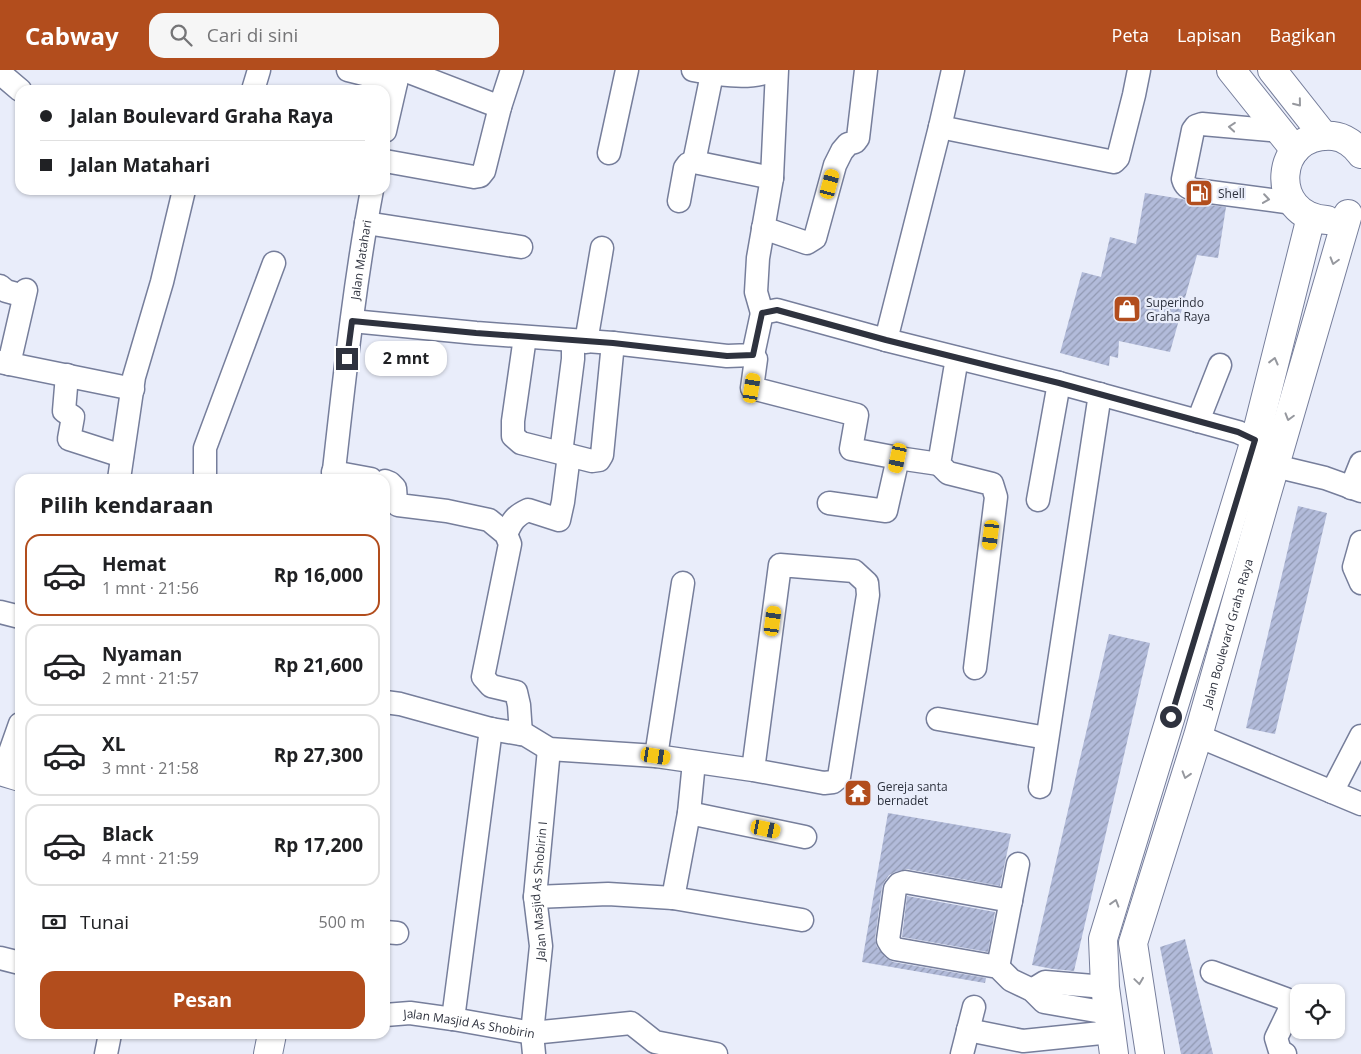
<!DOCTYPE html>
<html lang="id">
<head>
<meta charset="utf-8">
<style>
	:root { --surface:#fff; --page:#f6f6f6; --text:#202124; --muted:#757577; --line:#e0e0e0; --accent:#b24d1d }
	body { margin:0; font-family:"Open Sans",sans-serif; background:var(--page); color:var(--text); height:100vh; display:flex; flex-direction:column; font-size:19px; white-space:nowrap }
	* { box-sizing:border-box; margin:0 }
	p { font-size:16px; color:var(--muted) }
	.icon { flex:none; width:28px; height:28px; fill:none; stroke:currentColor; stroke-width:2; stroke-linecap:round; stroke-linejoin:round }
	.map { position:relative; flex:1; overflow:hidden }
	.details { position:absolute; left:15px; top:404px; width:375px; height:565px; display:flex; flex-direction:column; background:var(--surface); border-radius:15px; box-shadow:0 1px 4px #0004 }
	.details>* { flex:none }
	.top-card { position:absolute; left:15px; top:15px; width:375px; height:110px; border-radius:15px; box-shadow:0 1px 4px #0004; display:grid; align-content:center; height:110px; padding:0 25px; background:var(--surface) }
	.controls { position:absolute; left:1290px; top:914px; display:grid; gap:10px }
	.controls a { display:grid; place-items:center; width:55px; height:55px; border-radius:10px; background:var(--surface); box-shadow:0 1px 4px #0004; font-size:25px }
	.end { position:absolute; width:22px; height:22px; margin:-11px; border:6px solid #2e323e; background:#fff; box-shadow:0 0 0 2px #fff }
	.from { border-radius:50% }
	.bubble { position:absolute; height:35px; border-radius:15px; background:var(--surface); box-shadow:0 1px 4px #0004; font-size:16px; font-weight:700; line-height:35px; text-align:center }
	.car { position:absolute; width:15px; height:30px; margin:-15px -8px; border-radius:6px; box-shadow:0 0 4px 1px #0007; background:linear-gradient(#f5c518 24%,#345 0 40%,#f5c518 0 76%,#345 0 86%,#f5c518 0) }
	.top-card b { display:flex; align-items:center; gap:18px; height:48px; font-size:19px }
	.top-card b+b { border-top:1px solid var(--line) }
	.top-card i { width:12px; height:12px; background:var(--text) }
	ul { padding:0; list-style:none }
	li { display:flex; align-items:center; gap:15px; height:82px; margin:0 10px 8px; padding:0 15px; border:2px solid var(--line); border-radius:15px }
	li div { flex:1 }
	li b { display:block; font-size:19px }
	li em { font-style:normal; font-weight:700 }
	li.active { border-color:var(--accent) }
	li>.icon { width:45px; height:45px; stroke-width:1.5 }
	h2 { padding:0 25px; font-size:22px; line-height:60px }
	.pay { display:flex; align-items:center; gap:12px; height:55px; padding:0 25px; font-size:19px }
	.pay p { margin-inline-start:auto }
	.cta { display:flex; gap:10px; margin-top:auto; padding:10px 25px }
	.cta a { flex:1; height:58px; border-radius:15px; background:var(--accent); color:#fff; font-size:20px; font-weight:700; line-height:58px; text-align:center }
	header { display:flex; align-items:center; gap:30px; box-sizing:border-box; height:70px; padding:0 25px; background:var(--accent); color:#fff }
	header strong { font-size:24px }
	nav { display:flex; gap:28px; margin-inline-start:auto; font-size:18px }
	.search { width:350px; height:45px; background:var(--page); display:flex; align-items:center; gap:12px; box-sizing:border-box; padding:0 18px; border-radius:15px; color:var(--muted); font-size:19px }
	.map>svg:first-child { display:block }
	.building { fill:url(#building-hatch) }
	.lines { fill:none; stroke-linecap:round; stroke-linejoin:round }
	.minor-casing { stroke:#767e9b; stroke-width:25 }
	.major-casing { stroke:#767e9b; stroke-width:30 }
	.minor { stroke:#fff; stroke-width:22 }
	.major { stroke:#fff; stroke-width:28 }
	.oneway { stroke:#96989e }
	.route { stroke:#2e323e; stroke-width:6 }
	.labels { text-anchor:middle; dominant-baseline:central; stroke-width:4.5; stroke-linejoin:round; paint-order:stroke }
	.poi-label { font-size:12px; fill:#2e323e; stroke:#e9edfa; text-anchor:start }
	.street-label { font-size:12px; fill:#2e323e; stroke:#e9edfa }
</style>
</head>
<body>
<header>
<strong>Cabway</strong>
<div class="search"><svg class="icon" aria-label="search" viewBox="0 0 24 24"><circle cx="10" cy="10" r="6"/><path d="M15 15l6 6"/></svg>Cari di sini</div>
<nav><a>Peta</a><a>Lapisan</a><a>Bagikan</a></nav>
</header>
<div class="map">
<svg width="1361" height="984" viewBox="0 0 1361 984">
	<defs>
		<pattern id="building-hatch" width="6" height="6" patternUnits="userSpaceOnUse" patternTransform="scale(1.25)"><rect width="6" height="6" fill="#b2bbda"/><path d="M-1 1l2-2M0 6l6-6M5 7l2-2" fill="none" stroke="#9199b2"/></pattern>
	</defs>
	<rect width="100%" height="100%" fill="#e9edfa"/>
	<path class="building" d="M 1145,123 L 1182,129 L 1193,133 L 1226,137 L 1218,188 L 1197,185 L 1170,282 L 1119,271 L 1118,288 L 1110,286 L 1109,296 L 1060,283 L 1082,202 L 1101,207 L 1110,167 L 1136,174 Z
		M 1298,436 L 1327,443 L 1275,664 L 1246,658 Z
		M 1109,564 L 1150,573 L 1074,901 L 1053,899 L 1032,895 Z
		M 888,743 L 1011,764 L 1000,816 L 907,799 L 895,802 L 889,805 L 885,811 L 882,817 L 875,869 L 877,877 L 886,888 L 893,892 L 986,908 L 985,913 L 862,892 Z
		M 907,826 L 995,842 L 988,882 L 902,867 Z
		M 1185,869 L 1213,984 L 1181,984 L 1160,877 Z"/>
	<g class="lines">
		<defs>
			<g id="minor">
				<path d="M 348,0 L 396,12"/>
				<path d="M 404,0 L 500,37"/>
				<path d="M 693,0 C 713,4 753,11 771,0"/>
				<path d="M 0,3 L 20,20"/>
				<path d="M 253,20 L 259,0"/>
				<path d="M 940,57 L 1114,92 L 1118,88 L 1134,25 L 1139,0"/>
				<path d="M 385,61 L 399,0"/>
				<path d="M 1280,61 L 1202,54 L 1196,56 L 1193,60 L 1183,109 C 1185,116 1188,118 1195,120 L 1293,133"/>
				<path d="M 609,83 L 627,0"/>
				<path d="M 385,91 L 474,107 L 480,106 L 484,101 L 500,37 L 512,0"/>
				<path d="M 694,92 L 712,4"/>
				<path d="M 679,131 L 685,98 L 688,94 L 694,92 L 772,108"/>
				<path d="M 366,153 L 521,177"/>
				<path d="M 763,158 L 807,173 L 815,168 L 835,95 L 842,81 L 848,74 L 855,72 L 858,68 L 866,0"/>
				<path d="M 0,216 L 6,221 L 24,226"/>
				<path d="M 762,243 L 756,222 L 758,188 L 772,108 L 777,0"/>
				<path d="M 352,251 L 476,263 L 613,273 L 727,286 L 753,285 L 762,243 L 777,240 L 886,270 L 1059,313 L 1198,351 L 1238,362 L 1255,370"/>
				<path d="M 525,267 L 513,351 L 513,366 L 521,373 L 592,391 L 599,390 L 602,385 L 613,273"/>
				<path d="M 886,270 L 940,57 L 953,0"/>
				<path d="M 586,272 L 602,178"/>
				<path d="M 753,285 L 756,289 L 752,318 L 857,345 L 851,379 L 898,388"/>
				<path d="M 957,288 L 939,394 L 948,403 L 992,414 L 996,427 L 975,598"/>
				<path d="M 0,292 L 133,319"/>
				<path d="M 9,294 L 26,220"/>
				<path d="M 67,305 L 64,341 L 73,347 L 69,369 L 122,386"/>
				<path d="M 1198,351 L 1220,295"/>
				<path d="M 561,383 L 573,289 L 573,271"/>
				<path d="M 1275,396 L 1325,408 L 1361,421"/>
				<path d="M 333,402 L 371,409"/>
				<path d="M 119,409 L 134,307 L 162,212 L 184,120"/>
				<path d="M 205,409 L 205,378 L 274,193"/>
				<path id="s1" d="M 333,409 C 344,312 354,215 372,120"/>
				<path d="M 385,411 L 390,413 L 395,418 L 396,431 L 398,435 L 447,441 L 489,450 L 506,464 L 510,474 L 483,607 L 491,616 L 516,622 L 519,635 L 521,664"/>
				<path d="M 1351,418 L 1361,393"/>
				<path d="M 1038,430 L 1059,313"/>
				<path d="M 829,433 L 886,441 L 898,388 L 939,394"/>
				<path d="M 506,464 C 512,451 515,446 528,440 L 559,450 L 563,432 L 569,385"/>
				<path d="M 1361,513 L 1354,497 L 1361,472"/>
				<path d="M 0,542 L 20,547"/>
				<path d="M 385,632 L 400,634 L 491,659 L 526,665 L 549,679 L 656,686 L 753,700 L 824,713 L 833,712 L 839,707 L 868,525 L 867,513 L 854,501 L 780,495 L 753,700"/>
				<path d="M 938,649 L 1047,668"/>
				<path d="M 1198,666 L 1361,734"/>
				<path d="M 656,686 L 683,513"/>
				<path d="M 694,692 L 689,743 L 673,828 L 802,850"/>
				<path d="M 3,702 L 20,654"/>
				<path d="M 1040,717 L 1100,324"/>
				<path d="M 1332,722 L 1361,666"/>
				<path d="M 689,743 L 805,767"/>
				<path d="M 535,827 L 608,824 L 673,828"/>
				<path d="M 1011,831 L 905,812 L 899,814 L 895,819 L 888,870 L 891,875 L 895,879 L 998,897 L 1011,910 L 1032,920 L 1044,932 L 1108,943"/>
				<path d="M 385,862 L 397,863"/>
				<path d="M 0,888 L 20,893"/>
				<path d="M 998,897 L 1018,794"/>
				<path d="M 1212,902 L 1286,929 L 1290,939 L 1276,968 L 1280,981 L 1285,984"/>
				<path d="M 1032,920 L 1045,912 L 1105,917"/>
				<path id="s2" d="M 385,945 L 410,943 L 453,949 L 532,963 L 631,953 L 655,972 L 716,984"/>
				<path d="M 453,949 L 491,659"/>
				<path d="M 968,960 L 1023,971 L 1111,962"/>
				<path d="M 106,984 L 110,964"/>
				<path id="s3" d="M 534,984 L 532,963 L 541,876 L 535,827 L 549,679"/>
				<path d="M 962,984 L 974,937"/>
			</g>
			<g id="major">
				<path d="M 1231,0 L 1295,80"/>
				<path d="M 1272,0 L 1324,66"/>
				<path d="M 1327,150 C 1268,147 1273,61 1333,66 C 1344,67 1355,75 1361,84"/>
				<path d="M 0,701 L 20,707"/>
				<path d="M 268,984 L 272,964"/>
				<path d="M 1114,984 L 1105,917 L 1103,869 L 1255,370 L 1311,147"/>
				<path id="s4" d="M 1150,984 L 1133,873 L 1198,666 L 1265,430 L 1348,144"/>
			</g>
		</defs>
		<use href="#minor" class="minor-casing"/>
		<use href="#major" class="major-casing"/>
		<use href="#minor" class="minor"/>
		<use href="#major" class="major"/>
	</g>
	<defs><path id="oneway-chevron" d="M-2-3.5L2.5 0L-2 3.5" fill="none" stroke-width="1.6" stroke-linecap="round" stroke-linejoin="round" transform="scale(1.25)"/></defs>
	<g class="oneway">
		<use href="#oneway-chevron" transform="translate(1298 33) rotate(51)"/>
		<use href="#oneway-chevron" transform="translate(1232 57) rotate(-175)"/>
		<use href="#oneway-chevron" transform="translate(1266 129) rotate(8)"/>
		<use href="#oneway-chevron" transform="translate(1334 191) rotate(106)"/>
		<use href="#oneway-chevron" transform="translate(1274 291) rotate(-76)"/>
		<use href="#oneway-chevron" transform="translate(1289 347) rotate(106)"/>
		<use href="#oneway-chevron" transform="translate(1186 705) rotate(107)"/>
		<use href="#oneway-chevron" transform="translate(1115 833) rotate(-73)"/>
		<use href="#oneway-chevron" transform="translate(1139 911) rotate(82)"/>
	</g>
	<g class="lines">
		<path class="route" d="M 347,289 L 352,251 L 476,263 L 613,273 L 727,286 L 753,285 L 762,243 L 777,240 L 886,270 L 1059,313 L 1238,362 L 1255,370 L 1171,647"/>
	</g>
	<defs>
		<symbol id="fuel-square" viewBox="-11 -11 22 22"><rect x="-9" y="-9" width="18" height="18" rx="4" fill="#b24d1d" stroke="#e9edfa"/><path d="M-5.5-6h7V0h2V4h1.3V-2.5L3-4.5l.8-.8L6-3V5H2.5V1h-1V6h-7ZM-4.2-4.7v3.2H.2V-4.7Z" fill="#fff"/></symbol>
		<symbol id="shop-square" viewBox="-11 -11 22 22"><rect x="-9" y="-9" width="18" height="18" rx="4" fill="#b24d1d" stroke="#e9edfa"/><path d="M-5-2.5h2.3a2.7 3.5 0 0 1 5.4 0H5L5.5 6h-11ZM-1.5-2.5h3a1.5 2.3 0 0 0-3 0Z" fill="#fff"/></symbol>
		<symbol id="temple-square" viewBox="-11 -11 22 22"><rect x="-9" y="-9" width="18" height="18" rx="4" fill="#b24d1d" stroke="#e9edfa"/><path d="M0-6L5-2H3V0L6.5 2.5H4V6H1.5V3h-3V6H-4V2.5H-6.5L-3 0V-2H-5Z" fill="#fff"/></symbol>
	</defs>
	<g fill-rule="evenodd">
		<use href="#fuel-square" x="1183" y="107" width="32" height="32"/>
		<use href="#shop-square" x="1111" y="223" width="32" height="32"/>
		<use href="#temple-square" x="842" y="707" width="32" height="32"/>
	</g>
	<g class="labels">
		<g class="poi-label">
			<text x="1218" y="123">Shell</text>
			<text x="1146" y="232">Superindo<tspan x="1146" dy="14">Graha Raya</tspan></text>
			<text x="877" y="716">Gereja santa<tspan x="877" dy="14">bernadet</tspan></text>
		</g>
		<g class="street-label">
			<text stroke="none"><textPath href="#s1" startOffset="221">Jalan Matahari</textPath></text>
			<text stroke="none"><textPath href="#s4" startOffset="436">Jalan Boulevard Graha Raya</textPath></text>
			<text stroke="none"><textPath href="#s3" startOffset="164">Jalan Masjid As Shobirin I</textPath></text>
			<text stroke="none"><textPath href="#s2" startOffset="85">Jalan Masjid As Shobirin</textPath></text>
		</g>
	</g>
</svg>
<div class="controls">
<a><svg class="icon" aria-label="locate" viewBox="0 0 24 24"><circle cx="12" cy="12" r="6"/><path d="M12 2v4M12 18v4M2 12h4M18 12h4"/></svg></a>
</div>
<i class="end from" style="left:1171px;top:647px"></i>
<i class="end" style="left:347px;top:289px"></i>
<div class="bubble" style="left:365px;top:271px;width:82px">2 mnt</div>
<i class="car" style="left:830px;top:114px;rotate:15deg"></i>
<i class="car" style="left:752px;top:318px;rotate:9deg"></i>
<i class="car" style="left:898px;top:388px;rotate:192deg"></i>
<i class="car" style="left:991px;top:465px;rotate:187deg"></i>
<i class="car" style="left:773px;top:551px;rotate:8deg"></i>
<i class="car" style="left:656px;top:686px;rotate:99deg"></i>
<i class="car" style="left:766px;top:759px;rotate:102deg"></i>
<div class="top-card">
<b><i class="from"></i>Jalan Boulevard Graha Raya</b>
<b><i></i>Jalan Matahari</b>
</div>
<section class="details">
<h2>Pilih kendaraan</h2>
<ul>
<li class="active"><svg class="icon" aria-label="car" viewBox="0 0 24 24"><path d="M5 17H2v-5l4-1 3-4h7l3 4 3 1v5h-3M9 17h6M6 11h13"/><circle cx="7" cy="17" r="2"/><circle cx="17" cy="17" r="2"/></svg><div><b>Hemat</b><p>1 mnt · 21:56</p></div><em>Rp 16,000</em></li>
<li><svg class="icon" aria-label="car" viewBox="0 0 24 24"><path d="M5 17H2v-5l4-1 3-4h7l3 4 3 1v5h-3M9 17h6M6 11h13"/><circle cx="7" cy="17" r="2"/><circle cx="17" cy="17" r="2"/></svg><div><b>Nyaman</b><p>2 mnt · 21:57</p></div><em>Rp 21,600</em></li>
<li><svg class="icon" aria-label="car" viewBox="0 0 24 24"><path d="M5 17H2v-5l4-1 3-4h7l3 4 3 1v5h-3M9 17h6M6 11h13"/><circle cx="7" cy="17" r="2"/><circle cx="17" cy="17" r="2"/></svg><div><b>XL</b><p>3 mnt · 21:58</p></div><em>Rp 27,300</em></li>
<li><svg class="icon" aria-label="car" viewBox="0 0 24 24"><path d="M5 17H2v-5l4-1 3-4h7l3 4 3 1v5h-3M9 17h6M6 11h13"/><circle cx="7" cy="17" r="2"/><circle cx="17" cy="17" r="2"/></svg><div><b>Black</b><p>4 mnt · 21:59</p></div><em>Rp 17,200</em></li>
</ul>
<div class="pay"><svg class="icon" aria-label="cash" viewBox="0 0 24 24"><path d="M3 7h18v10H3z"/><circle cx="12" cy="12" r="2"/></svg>Tunai<p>500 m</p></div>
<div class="cta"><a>Pesan</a></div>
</section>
</div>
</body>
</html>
